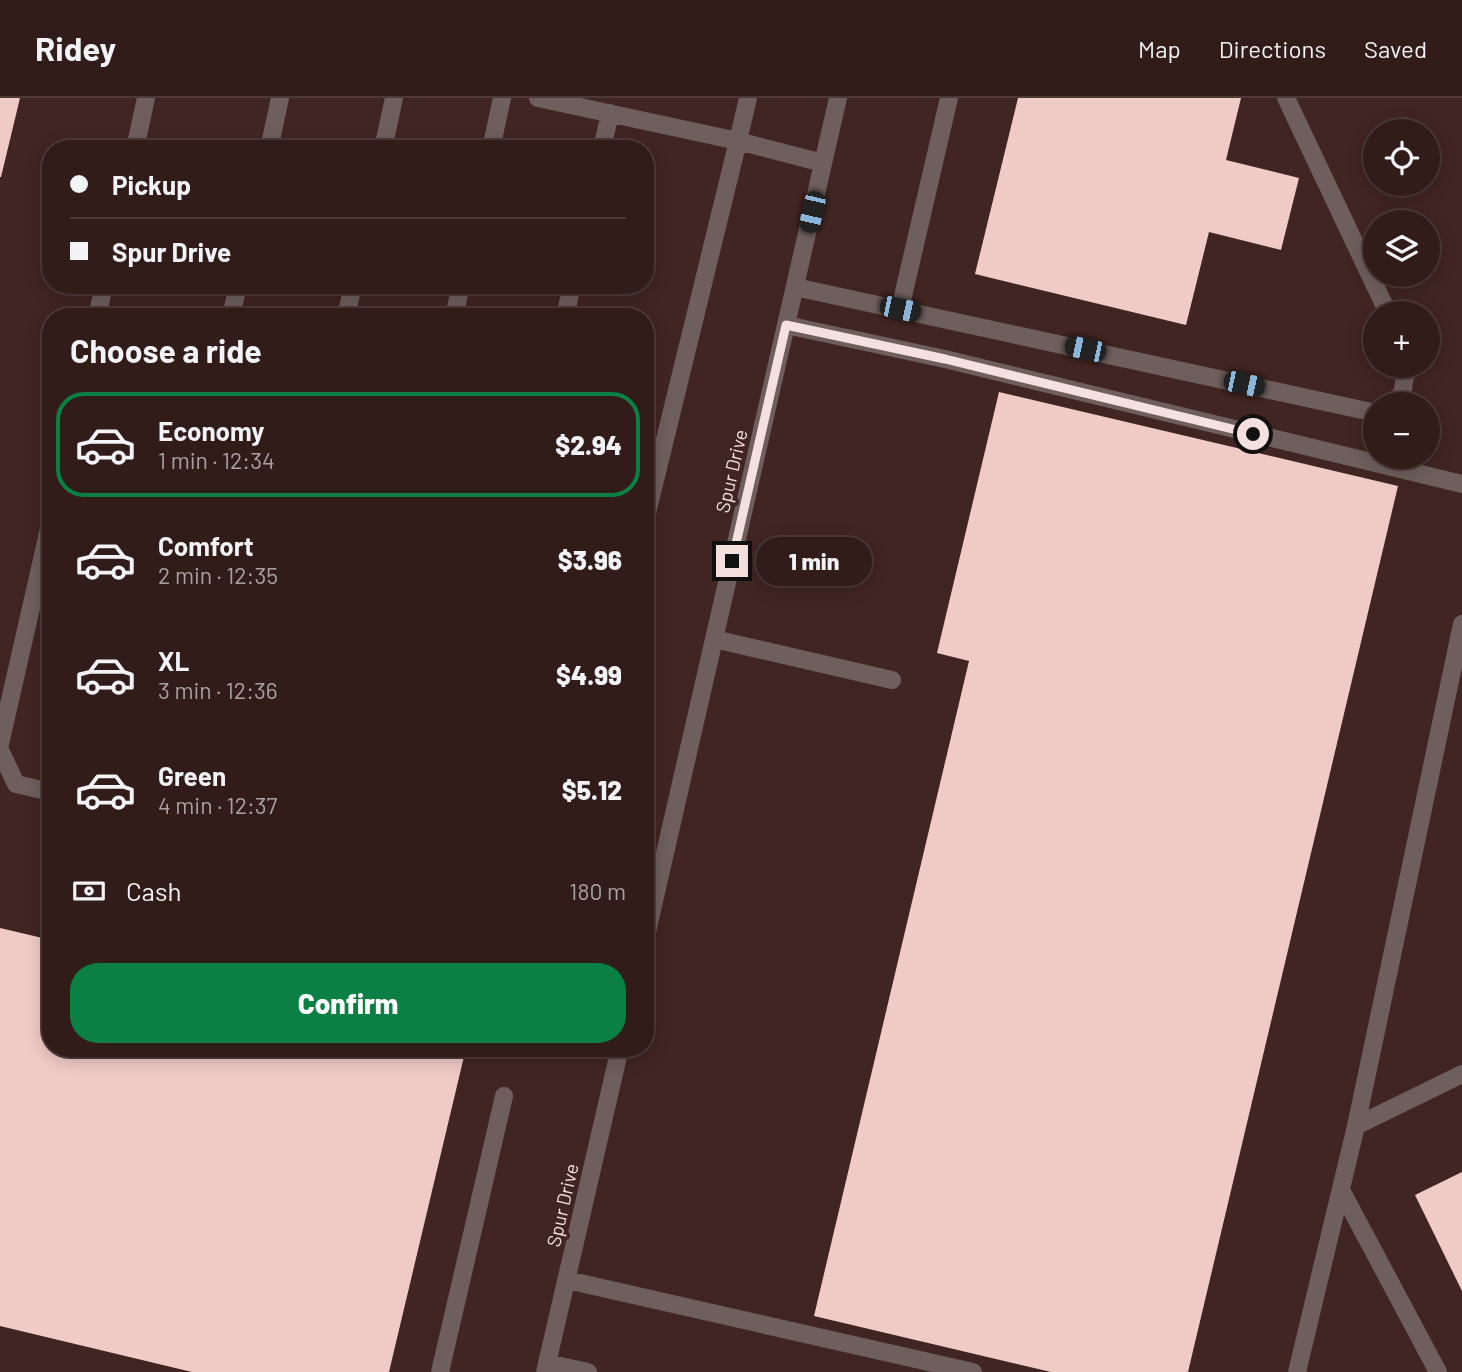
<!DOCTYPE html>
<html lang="en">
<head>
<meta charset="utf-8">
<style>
	:root { --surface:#311c1a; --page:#3d2927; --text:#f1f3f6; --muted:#a8a1a2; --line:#4c3a39; --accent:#0b8043 }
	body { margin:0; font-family:Barlow,sans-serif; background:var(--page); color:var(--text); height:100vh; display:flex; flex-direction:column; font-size:26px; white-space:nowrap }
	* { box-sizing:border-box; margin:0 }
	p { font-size:23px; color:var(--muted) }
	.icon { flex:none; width:38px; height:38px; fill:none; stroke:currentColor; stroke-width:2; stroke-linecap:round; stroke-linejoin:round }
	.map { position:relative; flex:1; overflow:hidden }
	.drawer { position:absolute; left:42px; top:210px; width:612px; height:749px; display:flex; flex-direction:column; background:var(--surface); border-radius:28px; box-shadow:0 4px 18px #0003,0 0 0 2px var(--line) }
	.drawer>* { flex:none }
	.top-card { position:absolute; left:42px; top:42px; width:612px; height:154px; border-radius:28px; box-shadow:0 4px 18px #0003,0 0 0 2px var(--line); display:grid; align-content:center; height:154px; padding:0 28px; background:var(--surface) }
	.controls { position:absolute; left:1363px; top:21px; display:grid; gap:14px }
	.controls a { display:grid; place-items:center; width:77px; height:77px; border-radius:50%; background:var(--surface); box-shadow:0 4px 18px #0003,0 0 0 2px var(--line); font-size:35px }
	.end { position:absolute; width:32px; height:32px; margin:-16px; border:9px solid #f4e0de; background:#111; box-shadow:0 0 0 4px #111 }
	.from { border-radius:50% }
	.bubble { position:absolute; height:49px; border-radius:24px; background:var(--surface); box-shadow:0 4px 18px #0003,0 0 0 2px var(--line); font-size:23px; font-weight:800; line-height:49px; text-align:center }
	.car { position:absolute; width:21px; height:42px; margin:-21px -10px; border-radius:9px; box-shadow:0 0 5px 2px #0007; background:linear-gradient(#222 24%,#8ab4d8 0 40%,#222 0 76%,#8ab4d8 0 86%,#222 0) }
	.top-card b { display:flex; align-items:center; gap:24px; height:66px; font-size:26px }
	.top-card b+b { border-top:2px solid var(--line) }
	.top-card i { width:18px; height:18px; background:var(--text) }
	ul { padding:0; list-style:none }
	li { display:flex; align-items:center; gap:21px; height:105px; margin:0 14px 10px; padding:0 14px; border:4px solid transparent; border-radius:28px }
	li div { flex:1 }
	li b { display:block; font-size:26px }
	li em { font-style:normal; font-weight:800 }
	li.active { border-color:var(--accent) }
	li>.icon { width:63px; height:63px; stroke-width:1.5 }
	h2 { padding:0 28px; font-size:32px; line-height:84px }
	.pay { display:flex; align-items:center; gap:18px; height:77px; padding:0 28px; font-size:26px }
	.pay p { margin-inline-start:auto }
	.button { display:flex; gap:14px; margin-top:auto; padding:14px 28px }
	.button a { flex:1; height:80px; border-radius:28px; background:var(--accent); color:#fff; font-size:28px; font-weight:800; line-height:80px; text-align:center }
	header { display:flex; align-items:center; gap:42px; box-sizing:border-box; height:98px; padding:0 35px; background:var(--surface); border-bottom:2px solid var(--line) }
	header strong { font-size:33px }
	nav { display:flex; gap:38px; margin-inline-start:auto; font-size:24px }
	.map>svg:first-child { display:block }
	.building { fill:#f0cac5 }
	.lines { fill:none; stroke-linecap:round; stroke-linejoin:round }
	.minor { stroke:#6e5f5d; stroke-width:18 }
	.route { stroke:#f4e0de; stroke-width:9 }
	.labels { text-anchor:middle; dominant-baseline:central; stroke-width:7; stroke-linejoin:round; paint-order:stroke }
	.street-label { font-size:19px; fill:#f4e0de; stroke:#412522 }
</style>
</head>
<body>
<header>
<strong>Ridey</strong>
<nav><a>Map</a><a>Directions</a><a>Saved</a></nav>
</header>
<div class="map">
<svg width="1462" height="1274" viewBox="0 0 1462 1274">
	<rect width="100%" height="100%" fill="#412522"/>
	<path class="building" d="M 0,0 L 20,0 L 1,79 L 0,79 Z
		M 1018,0 L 1241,0 L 1226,62 L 1299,80 L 1281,152 L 1209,134 L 1186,227 L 975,176 Z
		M 999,294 L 1398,388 L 1188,1274 L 1051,1274 L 814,1218 L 969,563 L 937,555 Z
		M 0,830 L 51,842 L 51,950 L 466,950 L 389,1274 L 192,1274 L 0,1228 Z
		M 1462,1074 L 1462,1193 L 1415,1097 Z"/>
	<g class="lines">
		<path class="minor" d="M 538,0 L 738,43 L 646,419
			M 748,0 L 738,43 L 823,65
			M 1286,0 L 1388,215
			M 135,51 L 146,0
			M 269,51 L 280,0
			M 383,51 L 394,0
			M 491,51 L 502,0
			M 602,51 L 610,15
			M 795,189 L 1376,315
			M 900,211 L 949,0
			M 97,219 L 104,187
			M 231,219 L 238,187
			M 346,219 L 353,187
			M 454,219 L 461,187
			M 565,219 L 572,187
			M 786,227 L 945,261 L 1462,386
			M 1391,306 L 1402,296 L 1407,268
			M 714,541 L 892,582
			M 0,646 L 51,422
			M 0,652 L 16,686 L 51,694
			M 646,838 L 838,0
			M 1356,1028 L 1462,526
			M 1341,1092 L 1438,1274
			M 567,1182 L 973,1274
			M 547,1265 L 588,1274
			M 440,1274 L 504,998
			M 545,1274 L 620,950
			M 1297,1274 L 1356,1028 L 1462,976"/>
	</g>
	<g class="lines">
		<path class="route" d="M 732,463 L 786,227 L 945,261 L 1253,336"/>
	</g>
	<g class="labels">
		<g class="street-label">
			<text transform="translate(731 373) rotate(-77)">Spur Drive</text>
			<text transform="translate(562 1107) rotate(-77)">Spur Drive</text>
		</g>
	</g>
</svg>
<div class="controls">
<a><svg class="icon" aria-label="locate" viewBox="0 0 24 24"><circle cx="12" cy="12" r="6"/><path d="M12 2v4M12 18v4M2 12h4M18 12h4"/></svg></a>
<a><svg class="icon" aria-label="layers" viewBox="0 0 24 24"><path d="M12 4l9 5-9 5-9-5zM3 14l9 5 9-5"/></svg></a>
<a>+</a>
<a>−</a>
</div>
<i class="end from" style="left:1253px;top:336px"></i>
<i class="end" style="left:732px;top:463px"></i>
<div class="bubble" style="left:756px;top:439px;width:116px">1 min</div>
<i class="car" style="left:812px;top:114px;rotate:193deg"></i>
<i class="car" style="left:900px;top:211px;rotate:102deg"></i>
<i class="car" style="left:1085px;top:251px;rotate:282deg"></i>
<i class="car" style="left:1244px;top:286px;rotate:102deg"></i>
<div class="top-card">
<b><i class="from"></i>Pickup</b>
<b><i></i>Spur Drive</b>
</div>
<section class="drawer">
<h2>Choose a ride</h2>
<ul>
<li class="active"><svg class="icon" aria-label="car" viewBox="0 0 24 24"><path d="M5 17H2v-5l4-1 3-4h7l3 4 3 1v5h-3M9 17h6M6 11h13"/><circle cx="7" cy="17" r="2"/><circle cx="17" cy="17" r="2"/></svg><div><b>Economy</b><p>1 min · 12:34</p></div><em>$2.94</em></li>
<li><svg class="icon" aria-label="car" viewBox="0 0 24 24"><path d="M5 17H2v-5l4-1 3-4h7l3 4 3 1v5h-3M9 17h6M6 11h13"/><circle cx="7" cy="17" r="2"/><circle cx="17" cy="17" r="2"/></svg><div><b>Comfort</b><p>2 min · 12:35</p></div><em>$3.96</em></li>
<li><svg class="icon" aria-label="car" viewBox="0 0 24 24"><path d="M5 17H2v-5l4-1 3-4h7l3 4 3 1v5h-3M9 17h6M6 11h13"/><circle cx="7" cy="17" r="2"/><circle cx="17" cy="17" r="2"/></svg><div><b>XL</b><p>3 min · 12:36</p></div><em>$4.99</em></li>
<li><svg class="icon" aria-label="car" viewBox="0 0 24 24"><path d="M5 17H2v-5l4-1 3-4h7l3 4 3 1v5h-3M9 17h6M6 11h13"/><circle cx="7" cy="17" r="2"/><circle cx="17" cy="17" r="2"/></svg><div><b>Green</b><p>4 min · 12:37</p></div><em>$5.12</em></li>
</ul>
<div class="pay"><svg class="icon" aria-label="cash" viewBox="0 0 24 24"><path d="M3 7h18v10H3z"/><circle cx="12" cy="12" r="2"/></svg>Cash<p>180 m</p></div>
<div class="button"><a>Confirm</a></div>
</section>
</div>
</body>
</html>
